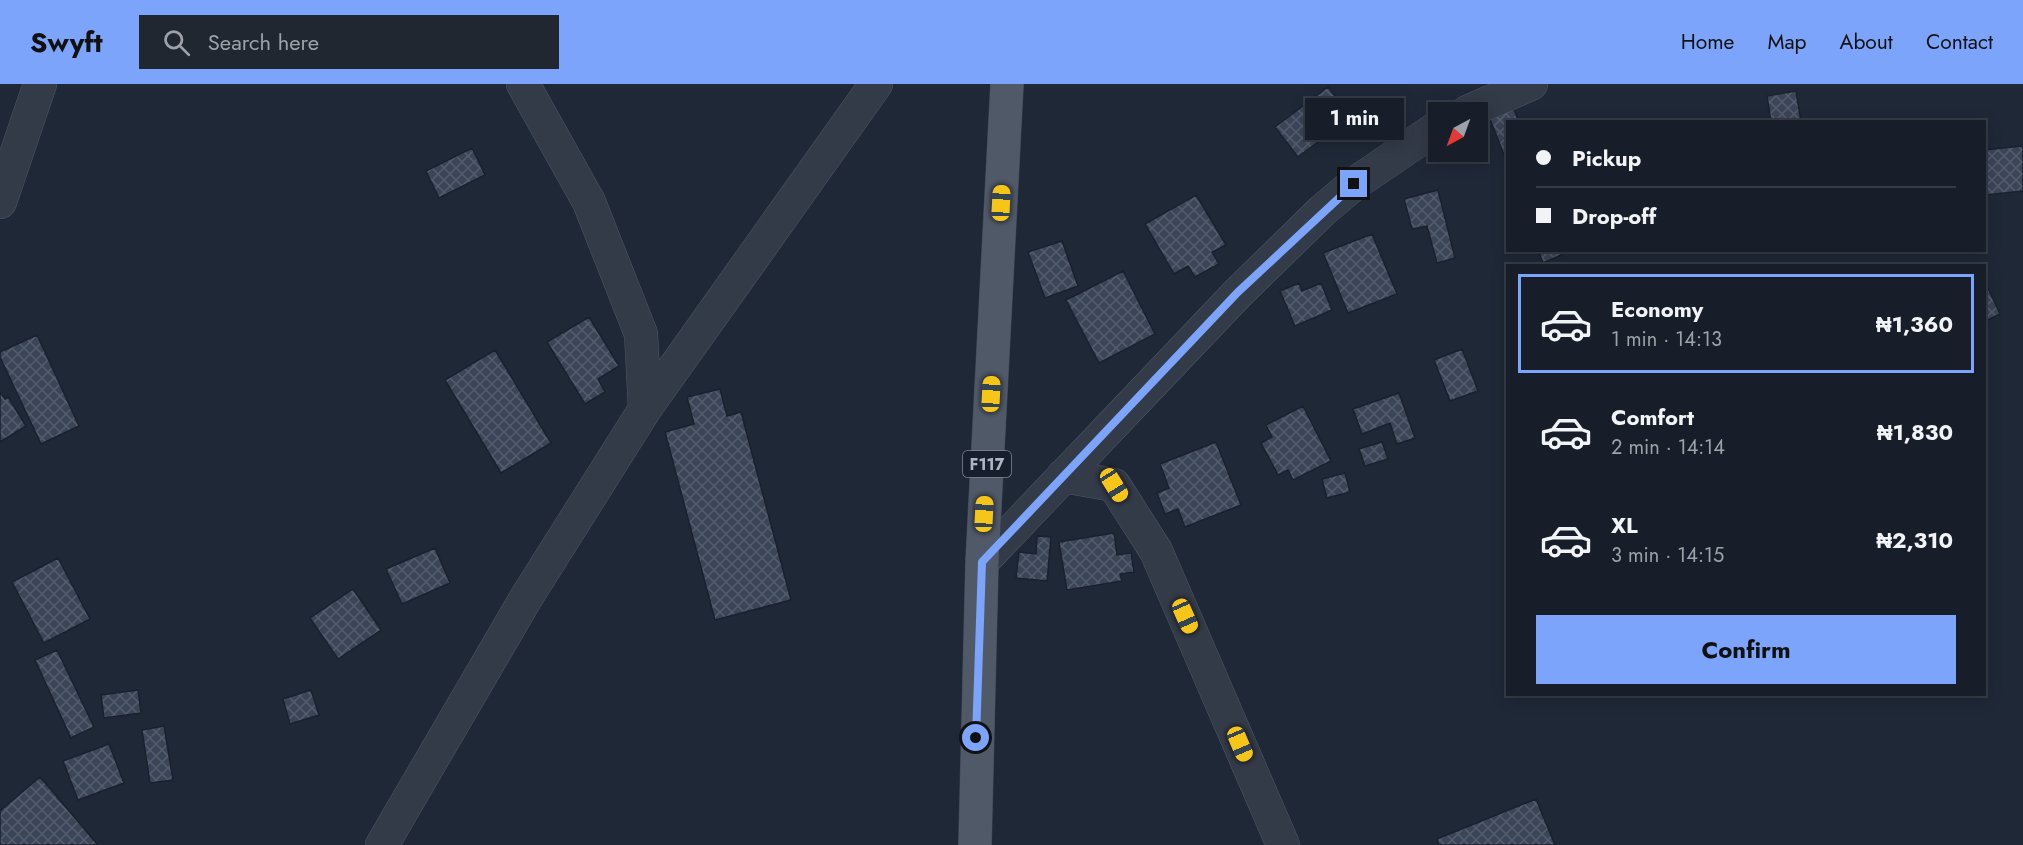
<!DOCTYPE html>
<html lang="en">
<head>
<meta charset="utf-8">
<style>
	:root { --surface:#171e29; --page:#202731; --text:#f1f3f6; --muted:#9ea2a8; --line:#363c46; --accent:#7ca4fb }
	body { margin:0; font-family:Jost,sans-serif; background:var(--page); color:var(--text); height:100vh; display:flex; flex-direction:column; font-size:22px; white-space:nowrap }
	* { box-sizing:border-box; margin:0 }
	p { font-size:20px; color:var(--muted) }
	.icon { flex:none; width:33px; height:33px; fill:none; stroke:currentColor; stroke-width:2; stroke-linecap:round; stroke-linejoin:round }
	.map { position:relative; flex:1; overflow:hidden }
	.sheet { position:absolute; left:1506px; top:180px; width:480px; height:432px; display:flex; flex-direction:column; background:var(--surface); border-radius:0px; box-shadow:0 3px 15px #0003,0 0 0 2px var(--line) }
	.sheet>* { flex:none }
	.banner { position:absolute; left:1506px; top:36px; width:480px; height:132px; border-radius:0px; box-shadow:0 3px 15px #0003,0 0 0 2px var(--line); display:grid; align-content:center; height:132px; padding:0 30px; background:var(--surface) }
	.needle { width:39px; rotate:221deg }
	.tools { position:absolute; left:1428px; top:18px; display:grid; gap:12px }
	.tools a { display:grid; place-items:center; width:60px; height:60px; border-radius:0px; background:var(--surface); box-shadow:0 3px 15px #0003,0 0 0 2px var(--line); font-size:30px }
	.end { position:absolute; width:27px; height:27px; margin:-14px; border:8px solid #7ca4fb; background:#111; box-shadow:0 0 0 3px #111 }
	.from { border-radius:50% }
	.bubble { position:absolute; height:42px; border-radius:0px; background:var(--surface); box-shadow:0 3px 15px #0003,0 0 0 2px var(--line); font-size:20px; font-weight:700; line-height:42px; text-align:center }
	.car { position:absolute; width:18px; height:36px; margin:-18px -9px; border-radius:8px; box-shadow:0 0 4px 2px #0007; background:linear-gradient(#f5c518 24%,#345 0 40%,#f5c518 0 76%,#345 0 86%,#f5c518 0) }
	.banner b { display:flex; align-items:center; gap:21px; height:57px; font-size:22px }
	.banner b+b { border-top:2px solid var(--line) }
	.banner i { width:15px; height:15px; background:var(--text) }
	ul { padding:10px 0 0; list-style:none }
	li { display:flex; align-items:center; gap:18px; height:99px; margin:0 12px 9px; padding:0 18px; border:3px solid transparent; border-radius:0px }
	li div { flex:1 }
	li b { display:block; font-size:22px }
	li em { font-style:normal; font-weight:700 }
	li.selected { border-color:var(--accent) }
	li>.icon { width:54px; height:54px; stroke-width:1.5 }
	.action { display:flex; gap:12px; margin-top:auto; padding:12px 30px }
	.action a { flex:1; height:69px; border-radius:0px; background:var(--accent); color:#111; font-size:24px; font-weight:700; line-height:69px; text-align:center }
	header { display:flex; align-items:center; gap:36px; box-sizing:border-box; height:84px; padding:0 30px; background:var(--accent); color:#111 }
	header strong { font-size:28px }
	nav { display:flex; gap:33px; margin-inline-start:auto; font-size:21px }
	.search { width:420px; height:54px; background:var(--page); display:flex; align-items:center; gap:15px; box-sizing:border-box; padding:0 21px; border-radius:0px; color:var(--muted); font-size:22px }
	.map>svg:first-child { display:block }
	.building { fill:url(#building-cross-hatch); stroke:#1a212e; stroke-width:1.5 }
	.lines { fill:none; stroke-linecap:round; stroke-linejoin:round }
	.minor-casing { stroke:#505766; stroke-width:34 }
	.major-casing { stroke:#3c4351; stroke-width:34 }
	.minor { stroke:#333a48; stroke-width:33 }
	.major { stroke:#505968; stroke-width:33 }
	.route { stroke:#7ca4fb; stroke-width:8 }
	.labels { text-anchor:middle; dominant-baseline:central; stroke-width:6; stroke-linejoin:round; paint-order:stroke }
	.shield { fill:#181f2c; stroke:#808797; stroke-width:1.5 }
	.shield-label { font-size:16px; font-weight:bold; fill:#adb4c5 }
</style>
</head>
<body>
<header>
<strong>Swyft</strong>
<div class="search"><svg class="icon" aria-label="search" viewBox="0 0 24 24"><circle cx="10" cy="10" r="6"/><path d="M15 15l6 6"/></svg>Search here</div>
<nav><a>Home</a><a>Map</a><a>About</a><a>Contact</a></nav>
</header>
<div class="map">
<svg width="2023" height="761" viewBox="0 0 2023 761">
	<defs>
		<pattern id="building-cross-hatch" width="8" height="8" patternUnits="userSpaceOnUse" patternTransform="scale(1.5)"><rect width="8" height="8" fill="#3b4558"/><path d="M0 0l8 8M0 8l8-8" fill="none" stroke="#555d6e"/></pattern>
	</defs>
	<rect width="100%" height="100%" fill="#1f2837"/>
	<path class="building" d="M 1328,3 L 1351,33 L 1298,73 L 1275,43 Z
		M 1796,7 L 1801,38 L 1771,38 L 1767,12 Z
		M 1512,21 L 1519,38 L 1508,38 L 1508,81 L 1488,30 Z
		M 2023,62 L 2023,107 L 1985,111 L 1984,66 Z
		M 472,64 L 485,91 L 439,114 L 426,87 Z
		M 1438,106 L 1455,174 L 1437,179 L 1427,142 L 1412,145 L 1404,115 Z
		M 1196,111 L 1226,161 L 1212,168 L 1219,180 L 1195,193 L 1188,182 L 1174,190 L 1145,140 Z
		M 1372,150 L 1397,210 L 1348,229 L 1323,169 Z
		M 1062,157 L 1078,202 L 1045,214 L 1028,168 Z
		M 1538,166 L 1567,166 L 1568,168 L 1543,179 Z
		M 1123,187 L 1155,250 L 1099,279 L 1066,216 Z
		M 1299,199 L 1302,207 L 1321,199 L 1332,226 L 1295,242 L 1280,207 Z
		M 1986,200 L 2000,230 L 1984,238 L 1984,201 Z
		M 589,233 L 619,282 L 598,295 L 605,308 L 585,320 L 547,258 Z
		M 37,251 L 79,342 L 41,360 L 0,273 L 0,268 Z
		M 1462,265 L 1478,307 L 1450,317 L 1434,276 Z
		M 495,266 L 551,359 L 501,389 L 445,296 Z
		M 720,305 L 727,332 L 741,328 L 791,516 L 715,536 L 665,348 L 694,340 L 687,313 Z
		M 0,308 L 5,315 L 8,313 L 26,342 L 0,358 Z
		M 1399,309 L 1415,354 L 1397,360 L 1390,339 L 1362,350 L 1353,325 Z
		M 1303,322 L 1331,377 L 1293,396 L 1288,386 L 1278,391 L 1261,359 L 1272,353 L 1266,341 Z
		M 1216,358 L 1241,421 L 1185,443 L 1178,425 L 1165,430 L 1157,409 L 1169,404 L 1160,380 Z
		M 1382,358 L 1388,375 L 1365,382 L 1359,365 Z
		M 1345,389 L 1350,408 L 1327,414 L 1322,395 Z
		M 1114,449 L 1117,471 L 1131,469 L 1134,488 L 1120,490 L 1122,497 L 1067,506 L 1059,458 Z
		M 1037,452 L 1051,453 L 1047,497 L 1016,494 L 1019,468 L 1036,470 Z
		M 435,464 L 450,499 L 402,520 L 386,485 Z
		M 58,474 L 90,535 L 44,559 L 12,498 Z
		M 353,505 L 381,546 L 338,575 L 310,534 Z
		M 57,566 L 94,643 L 71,654 L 35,576 Z
		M 138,606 L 141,629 L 104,634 L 101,611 Z
		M 311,606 L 319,631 L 290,640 L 283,615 Z
		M 164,642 L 173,696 L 150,699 L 142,646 Z
		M 109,660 L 124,699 L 78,716 L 63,677 Z
		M 40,693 L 98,761 L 0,761 L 0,727 Z
		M 1536,715 L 1555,761 L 1439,761 L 1437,755 Z"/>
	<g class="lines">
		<defs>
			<path id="minor" d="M 523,0 L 589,118 L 641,250 L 645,325
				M 1467,28 L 1531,0
				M 0,118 L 40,0
				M 1063,392 L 1114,401 L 1156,467 L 1283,761
				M 982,478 L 1238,209 L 1323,126 L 1354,100 L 1438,43
				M 382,761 L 526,514 L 645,325 L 876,0"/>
			<path id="major" d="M 975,761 L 982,478 L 1007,0"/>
		</defs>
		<use href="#minor" class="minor-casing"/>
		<use href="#major" class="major-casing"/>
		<use href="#minor" class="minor"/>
		<use href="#major" class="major"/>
	</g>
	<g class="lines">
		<path class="route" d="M 976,654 L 982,478 L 1238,208 L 1354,100"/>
	</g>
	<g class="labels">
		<rect class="shield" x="963" y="367" width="48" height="26" rx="4.5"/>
		<g class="shield-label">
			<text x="987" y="380">F117</text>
		</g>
	</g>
</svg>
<div class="tools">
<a><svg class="needle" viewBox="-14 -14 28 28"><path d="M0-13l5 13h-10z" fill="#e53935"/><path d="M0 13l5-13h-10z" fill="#9ea2a8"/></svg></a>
</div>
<i class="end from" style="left:976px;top:654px"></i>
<i class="end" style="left:1354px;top:100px"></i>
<div class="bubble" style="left:1305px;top:14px;width:99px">1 min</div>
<i class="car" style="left:1001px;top:119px;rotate:3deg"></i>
<i class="car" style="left:991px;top:310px;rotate:3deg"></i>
<i class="car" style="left:1114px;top:401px;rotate:148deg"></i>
<i class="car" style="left:984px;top:430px;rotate:3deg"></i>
<i class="car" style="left:1185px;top:532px;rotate:156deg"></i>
<i class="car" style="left:1240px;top:660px;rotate:157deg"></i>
<div class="banner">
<b><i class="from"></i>Pickup</b>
<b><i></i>Drop-off</b>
</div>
<section class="sheet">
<ul>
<li class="selected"><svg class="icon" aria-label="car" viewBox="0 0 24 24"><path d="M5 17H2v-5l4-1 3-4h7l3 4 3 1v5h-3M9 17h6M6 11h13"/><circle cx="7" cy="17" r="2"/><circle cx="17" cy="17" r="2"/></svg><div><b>Economy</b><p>1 min · 14:13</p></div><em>₦1,360</em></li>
<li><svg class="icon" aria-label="car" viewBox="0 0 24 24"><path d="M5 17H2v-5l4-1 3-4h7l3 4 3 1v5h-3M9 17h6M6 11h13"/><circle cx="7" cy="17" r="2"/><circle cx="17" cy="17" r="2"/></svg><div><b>Comfort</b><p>2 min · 14:14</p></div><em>₦1,830</em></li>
<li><svg class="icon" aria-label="car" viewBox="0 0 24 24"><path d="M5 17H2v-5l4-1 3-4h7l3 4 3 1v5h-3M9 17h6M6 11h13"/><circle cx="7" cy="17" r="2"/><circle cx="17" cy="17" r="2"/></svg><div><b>XL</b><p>3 min · 14:15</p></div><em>₦2,310</em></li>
</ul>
<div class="action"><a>Confirm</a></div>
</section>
</div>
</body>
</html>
